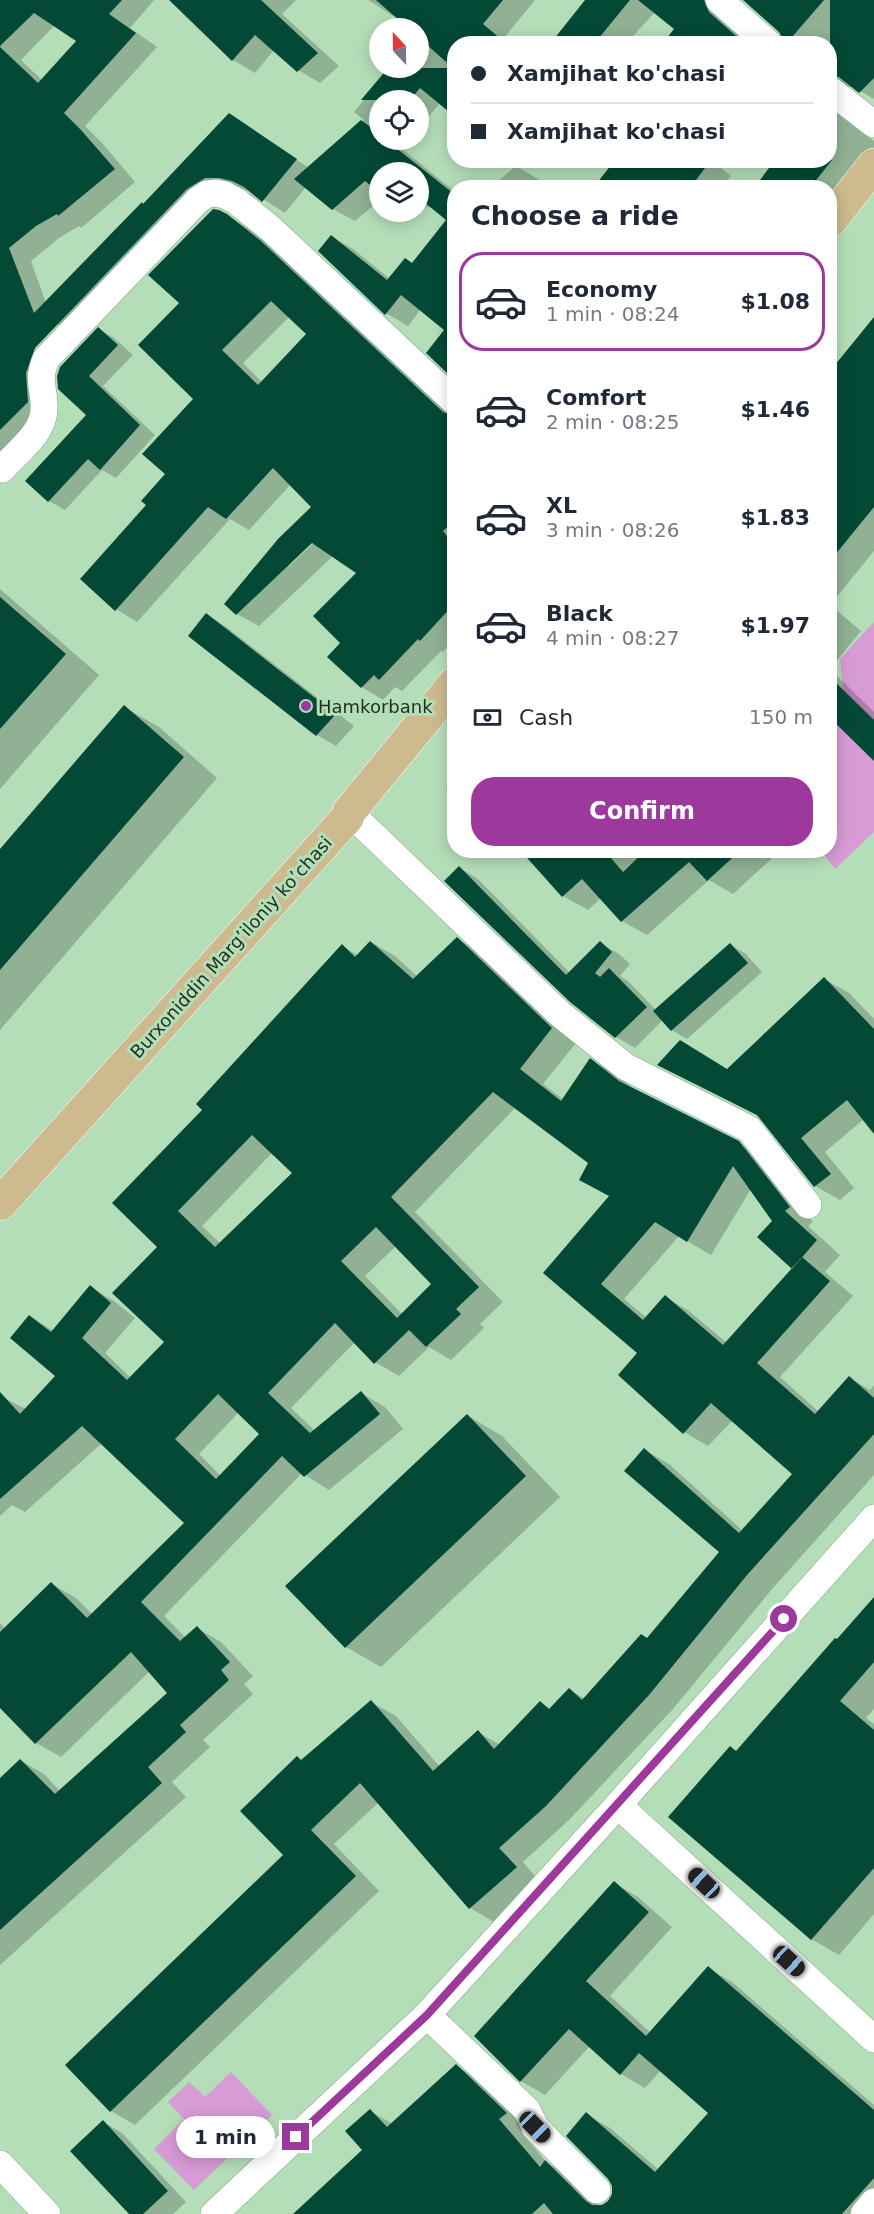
<!DOCTYPE html>
<html lang="en">
<head>
<meta charset="utf-8">
<style>
	:root { --surface:#fff; --page:#f6f6f7; --text:#1f2937; --muted:#747a83; --line:#e0e1e3; --accent:#9d389d }
	body { margin:0; font-family:"DejaVu Sans",sans-serif; background:var(--page); color:var(--text); height:100vh; display:flex; flex-direction:column; font-size:22px; white-space:nowrap }
	* { box-sizing:border-box; margin:0 }
	p { font-size:20px; color:var(--muted) }
	.icon { flex:none; width:33px; height:33px; fill:none; stroke:currentColor; stroke-width:2; stroke-linecap:round; stroke-linejoin:round }
	.map { position:relative; flex:1; overflow:hidden }
	.sheet { position:absolute; left:447px; top:180px; width:390px; height:678px; display:flex; flex-direction:column; background:var(--surface); border-radius:24px; box-shadow:0 3px 15px #0003 }
	.sheet>* { flex:none }
	.top-card { position:absolute; left:447px; top:36px; width:390px; height:132px; border-radius:24px; box-shadow:0 3px 15px #0003; display:grid; align-content:center; height:132px; padding:0 24px; background:var(--surface) }
	.needle { width:39px; rotate:338deg }
	.fabs { position:absolute; left:369px; top:18px; display:grid; gap:12px }
	.fabs a { display:grid; place-items:center; width:60px; height:60px; border-radius:50%; background:var(--surface); box-shadow:0 3px 15px #0003; font-size:30px }
	.end { position:absolute; width:27px; height:27px; margin:-14px; border:8px solid #9d389d; background:#fff; box-shadow:0 0 0 3px #fff }
	.from { border-radius:50% }
	.bubble { position:absolute; height:42px; border-radius:21px; background:var(--surface); box-shadow:0 3px 15px #0003; font-size:20px; font-weight:800; line-height:42px; text-align:center }
	.car { position:absolute; width:18px; height:36px; margin:-18px -9px; border-radius:8px; box-shadow:0 0 4px 2px #0007; background:linear-gradient(#222 24%,#8ab4d8 0 40%,#222 0 76%,#8ab4d8 0 86%,#222 0) }
	.top-card b { display:flex; align-items:center; gap:21px; height:57px; font-size:22px }
	.top-card b+b { border-top:2px solid var(--line) }
	.top-card i { width:15px; height:15px; background:var(--text) }
	ul { padding:0; list-style:none }
	li { display:flex; align-items:center; gap:18px; height:99px; margin:0 12px 9px; padding:0 12px; border:3px solid transparent; border-radius:24px }
	li div { flex:1 }
	li b { display:block; font-size:22px }
	li em { font-style:normal; font-weight:800 }
	li.active { border-color:var(--accent) }
	li>.icon { width:54px; height:54px; stroke-width:1.5 }
	h2 { padding:0 24px; font-size:27px; line-height:72px }
	.pay { display:flex; align-items:center; gap:15px; height:66px; padding:0 24px; font-size:22px }
	.pay p { margin-inline-start:auto }
	.primary-button { display:flex; gap:12px; margin-top:auto; padding:12px 24px }
	.primary-button a { flex:1; height:69px; border-radius:24px; background:var(--accent); color:#fff; font-size:24px; font-weight:800; line-height:69px; text-align:center }
	.map>svg:first-child { display:block }
	.green { fill:#d79bd5 }
	.shadow { fill:#0003; fill-rule:evenodd }
	.building { fill:#034935; fill-rule:evenodd }
	.lines { fill:none; stroke-linecap:round; stroke-linejoin:round }
	.minor-casing { stroke:#7fa783; stroke-width:28 }
	.primary-casing { stroke:#fff; stroke-width:34 }
	.minor { stroke:#fff; stroke-width:27 }
	.primary { stroke:#cdbb8f; stroke-width:33 }
	.route { stroke:#9d389d; stroke-width:8 }
	.poi-dot { fill:#9d389d; stroke:#b4deb8; stroke-width:2 }
	.labels { text-anchor:middle; dominant-baseline:central; stroke-width:6; stroke-linejoin:round; paint-order:stroke }
	.poi-label { font-size:18px; fill:#1f3021; stroke:#b4deb8; text-anchor:start }
	.street-label { font-size:18px; fill:#1f3021; stroke:#b4deb8 }
</style>
</head>
<body>
<div class="map">
<svg width="874" height="2214" viewBox="0 0 874 2214">
	<rect width="100%" height="100%" fill="#b4deb8"/>
	<path class="green" d="M 874,622 L 874,832 L 835,869 L 821,851 L 830,850 L 830,702 L 843,687 L 840,659 Z
		M 231,2072 L 272,2115 L 194,2190 L 154,2149 L 184,2119 L 168,2102 L 189,2082 L 205,2097 Z"/>
	<path class="shadow" d="M 0,0 L 154,0 L 130,28 L 157,47 L 85,126 L 103,144 L 135,182 L 81,228 L 79,226 L 59,238 L 31,261 L 46,303 L 142,203 L 144,205 L 229,115 L 309,168 L 364,120 L 354,112 L 390,68 L 418,68 L 418,28 L 411,28 L 395,15 L 393,16 L 368,0 L 535,0 L 504,38 L 511,44 L 454,44 L 454,114 L 440,103 L 418,129 L 418,100 L 380,100 L 380,140 L 410,140 L 402,149 L 454,191 L 454,378 L 428,352 L 447,329 L 421,309 L 408,326 L 386,313 L 332,237 L 353,249 L 390,279 L 413,264 L 448,219 L 436,209 L 424,206 L 416,216 L 409,212 L 418,212 L 418,172 L 380,172 L 380,200 L 355,221 L 333,209 L 306,187 L 285,213 L 252,192 L 243,189 L 209,201 L 56,361 L 50,414 L 0,464 ZM 55,25 L 78,41 L 42,80 L 21,60 ZM 55,325 L 59,325 L 31,355 L 28,352 Z
		M 171,0 L 296,0 L 282,14 L 339,66 L 320,83 L 298,70 L 274,50 L 255,73 L 233,60 Z
		M 587,0 L 732,0 L 750,44 L 664,44 L 676,29 L 655,12 L 626,44 L 552,44 Z
		M 745,0 L 874,0 L 874,99 L 853,87 L 847,87 L 837,110 L 842,117 L 874,141 L 874,147 L 830,204 L 830,188 L 769,188 L 830,160 L 830,44 L 786,44 L 785,38 L 781,32 Z
		M 515,160 L 531,160 L 526,167 Z
		M 617,160 L 711,160 L 731,176 L 721,188 L 639,188 Z
		M 516,166 L 538,179 L 549,188 L 490,188 Z
		M 219,211 L 249,229 L 283,255 L 454,417 L 454,640 L 443,652 L 441,651 L 402,691 L 395,687 L 383,700 L 362,687 L 342,643 L 358,573 L 333,556 L 259,626 L 237,614 L 314,507 L 291,484 L 249,530 L 230,519 L 137,622 L 116,609 L 148,505 L 167,474 L 195,399 L 181,303 ZM 289,317 L 308,334 L 263,383 L 243,363 ZM 316,537 L 318,539 L 289,566 L 293,559 Z
		M 874,319 L 874,551 L 830,605 L 830,426 L 848,404 L 830,389 L 830,373 Z
		M 99,329 L 114,338 L 133,355 L 103,386 L 155,435 L 116,478 L 102,470 L 65,510 L 49,501 L 88,415 L 59,376 Z
		M 0,589 L 99,675 L 0,789 Z
		M 830,605 L 861,631 L 830,669 L 874,712 L 874,759 L 830,715 Z
		M 206,615 L 225,626 L 354,726 L 336,746 L 317,735 Z
		M 124,707 L 159,727 L 217,778 L 0,1030 L 0,851 Z
		M 454,778 L 454,794 L 446,788 Z
		M 542,850 L 781,850 L 733,894 L 709,880 L 647,935 L 622,921 L 601,898 L 588,910 L 563,896 Z
		M 460,868 L 478,879 L 570,973 L 600,943 L 619,954 L 630,964 L 620,976 L 628,981 L 656,1010 L 730,945 L 745,953 L 762,972 L 687,1039 L 672,1030 L 663,1020 L 635,1048 L 616,1037 L 571,1001 Z
		M 457,939 L 482,953 L 576,1043 L 543,1084 L 564,1100 L 591,1060 L 615,1074 L 637,1092 L 738,1143 L 763,1157 L 813,1222 L 808,1226 L 840,1255 L 825,1272 L 853,1296 L 780,1377 L 819,1412 L 850,1378 L 870,1390 L 874,1385 L 874,1475 L 772,1589 L 673,1709 L 570,1819 L 523,1862 L 540,1882 L 494,1922 L 470,1908 L 379,1802 L 334,1844 L 379,1891 L 135,2125 L 111,2111 L 285,1855 L 302,1761 L 371,1702 L 396,1716 L 440,1767 L 478,1732 L 500,1745 L 540,1703 L 551,1709 L 570,1690 L 585,1699 L 648,1639 L 721,1552 L 645,1450 L 669,1464 L 743,1531 L 794,1474 L 733,1420 L 708,1446 L 684,1432 L 639,1353 L 545,1273 L 611,1196 L 590,1163 L 516,1107 L 415,1212 L 503,1302 L 480,1324 L 484,1328 L 451,1360 L 429,1347 L 399,1376 L 375,1362 L 355,1342 L 291,1408 L 315,1431 L 361,1393 L 385,1407 L 403,1429 L 329,1490 L 302,1473 L 164,1616 L 186,1638 L 197,1628 L 221,1642 L 253,1676 L 244,1684 L 253,1694 L 203,1740 L 210,1747 L 172,1782 L 186,1797 L 0,1965 L 0,1780 L 20,1760 L 44,1774 L 60,1791 L 169,1693 L 150,1671 L 61,1757 L 36,1743 L 0,1706 L 0,1623 L 5,1629 L 52,1584 L 76,1598 L 93,1615 L 186,1523 L 102,1443 L 25,1512 L 12,1505 L 0,1516 L 0,1396 L 26,1409 L 57,1376 L 30,1317 L 54,1331 L 90,1287 L 114,1301 L 135,1318 L 105,1353 L 131,1378 L 166,1342 L 159,1247 L 204,1110 L 342,946 L 359,956 L 371,942 L 395,956 L 418,977 ZM 273,1152 L 295,1173 L 221,1244 L 202,1226 ZM 751,1189 L 774,1221 L 794,1268 L 727,1343 L 689,1311 L 665,1297 L 647,1318 L 624,1299 L 679,1236 L 711,1255 ZM 396,1246 L 434,1284 L 402,1314 L 365,1276 ZM 239,1412 L 261,1433 L 221,1476 L 199,1454 Z
		M 824,979 L 849,993 L 873,1018 L 874,1017 L 874,1131 L 864,1119 L 825,1152 L 854,1188 L 840,1200 L 815,1186 L 760,1117 L 659,1065 L 728,1071 Z
		M 467,1415 L 502,1436 L 560,1497 L 381,1667 L 346,1647 Z
		M 874,1599 L 874,1709 L 866,1718 L 874,1724 L 874,1914 L 839,1955 L 811,1939 L 737,1752 Z
		M 614,1883 L 638,1897 L 672,1927 L 610,1996 L 651,2033 L 708,1968 L 732,1982 L 874,2105 L 874,2214 L 294,2214 L 364,2150 L 370,2111 L 393,2124 L 456,2066 L 480,2080 L 530,2128 L 522,2133 L 547,2163 L 570,2176 L 600,2207 L 610,2202 L 614,2194 L 614,2185 L 586,2114 L 610,2128 L 659,2170 L 710,2113 L 661,2070 L 645,2088 L 621,2074 L 590,2046 L 545,2095 L 521,2081 L 476,2036 Z
		M 103,2122 L 122,2133 L 186,2202 L 173,2214 L 131,2214 Z"/>
	<path class="building" d="M 0,0 L 122,0 L 109,14 L 136,33 L 64,113 L 81,130 L 115,169 L 58,216 L 57,214 L 36,226 L 9,248 L 34,313 L 142,202 L 143,204 L 229,113 L 297,159 L 262,202 L 244,187 L 232,181 L 219,178 L 205,178 L 187,189 L 35,348 L 26,373 L 28,402 L 0,430 L 0,47 L 38,83 L 76,41 L 34,13 L 0,46 Z
		M 169,0 L 261,0 L 318,53 L 297,72 L 255,35 L 232,61 Z
		M 376,0 L 503,0 L 483,24 L 507,44 L 454,44 L 454,116 L 420,88 L 410,100 L 361,100 L 388,68 L 453,68 L 418,37 L 418,28 L 408,28 Z
		M 585,0 L 630,0 L 594,44 L 550,44 Z
		M 638,0 L 704,0 L 709,12 L 745,44 L 662,44 L 674,29 Z
		M 743,0 L 824,0 L 786,44 L 779,32 Z
		M 830,0 L 874,0 L 874,78 L 859,93 L 839,77 L 830,75 Z
		M 361,120 L 380,134 L 380,140 L 386,140 L 454,194 L 454,364 L 447,373 L 426,353 L 444,330 L 401,295 L 385,315 L 318,251 L 331,235 L 387,280 L 405,258 L 412,263 L 446,220 L 418,197 L 418,172 L 380,172 L 380,193 L 365,181 L 332,210 L 294,179 Z
		M 615,160 L 711,160 L 690,188 L 593,188 Z
		M 775,160 L 832,160 L 810,188 L 754,188 Z
		M 213,209 L 219,210 L 227,214 L 261,241 L 443,412 L 454,416 L 454,521 L 443,531 L 454,545 L 454,604 L 420,641 L 418,639 L 379,680 L 374,675 L 361,688 L 327,657 L 340,643 L 313,616 L 356,573 L 312,543 L 236,615 L 224,604 L 278,539 L 311,507 L 273,468 L 226,519 L 208,507 L 115,611 L 80,579 L 146,505 L 141,501 L 165,474 L 142,454 L 193,399 L 138,345 L 179,303 L 148,275 ZM 271,301 L 306,334 L 258,385 L 222,350 Z
		M 874,317 L 874,507 L 830,561 L 830,371 Z
		M 98,327 L 118,345 L 89,376 L 140,425 L 100,470 L 88,459 L 48,502 L 25,481 L 86,415 L 58,389 L 57,376 L 60,367 Z
		M 0,597 L 66,654 L 0,729 Z
		M 206,613 L 284,674 L 336,714 L 316,736 L 188,636 Z
		M 830,677 L 874,720 L 874,761 L 830,718 Z
		M 124,705 L 184,757 L 0,970 L 0,849 Z
		M 520,850 L 604,850 L 623,872 L 646,850 L 741,850 L 707,881 L 689,862 L 621,922 L 582,879 L 562,897 Z
		M 459,866 L 566,975 L 600,941 L 612,952 L 595,973 L 600,977 L 609,968 L 647,1007 L 615,1038 L 570,1002 L 444,881 Z
		M 457,937 L 552,1028 L 520,1069 L 561,1101 L 590,1058 L 619,1081 L 739,1141 L 790,1207 L 785,1211 L 817,1240 L 792,1269 L 757,1237 L 772,1221 L 733,1166 L 687,1242 L 655,1222 L 601,1284 L 643,1320 L 665,1295 L 723,1345 L 802,1257 L 830,1281 L 757,1363 L 815,1414 L 849,1376 L 874,1398 L 874,1434 L 747,1575 L 649,1695 L 546,1806 L 499,1848 L 517,1867 L 469,1909 L 360,1783 L 311,1830 L 356,1876 L 110,2112 L 65,2065 L 283,1855 L 240,1811 L 297,1756 L 301,1760 L 371,1700 L 433,1771 L 478,1730 L 494,1749 L 540,1701 L 549,1709 L 569,1688 L 582,1700 L 641,1634 L 647,1638 L 719,1552 L 624,1471 L 644,1448 L 739,1533 L 792,1474 L 711,1403 L 683,1434 L 618,1375 L 637,1353 L 543,1273 L 609,1196 L 579,1180 L 588,1163 L 493,1092 L 391,1197 L 479,1287 L 456,1309 L 461,1314 L 426,1347 L 409,1330 L 374,1364 L 335,1323 L 268,1393 L 310,1433 L 361,1391 L 380,1414 L 304,1477 L 282,1456 L 141,1602 L 180,1641 L 197,1626 L 230,1662 L 221,1670 L 229,1680 L 180,1725 L 186,1732 L 148,1767 L 162,1783 L 0,1930 L 0,1778 L 20,1759 L 55,1794 L 167,1693 L 131,1652 L 35,1744 L 0,1708 L 0,1632 L 51,1582 L 87,1618 L 184,1523 L 82,1426 L 0,1499 L 0,1392 L 20,1414 L 55,1376 L 10,1338 L 29,1315 L 51,1332 L 90,1285 L 111,1303 L 82,1338 L 127,1380 L 164,1342 L 112,1293 L 157,1247 L 112,1203 L 202,1110 L 196,1104 L 342,944 L 355,957 L 370,941 L 413,979 ZM 252,1135 L 292,1173 L 215,1247 L 178,1211 ZM 376,1227 L 431,1284 L 397,1318 L 341,1261 ZM 218,1394 L 259,1434 L 216,1479 L 175,1439 Z
		M 730,943 L 748,963 L 671,1031 L 653,1011 Z
		M 824,977 L 874,1029 L 874,1134 L 847,1100 L 801,1138 L 831,1174 L 814,1187 L 757,1115 L 657,1065 L 680,1040 L 727,1069 Z
		M 467,1414 L 526,1476 L 345,1648 L 285,1586 Z
		M 874,1597 L 874,1662 L 840,1701 L 874,1730 L 874,1868 L 811,1940 L 668,1817 L 730,1746 L 736,1751 L 835,1638 L 837,1639 Z
		M 614,1881 L 649,1912 L 586,1981 L 646,2036 L 708,1966 L 874,2110 L 874,2178 L 842,2214 L 553,2214 L 544,2203 L 532,2214 L 293,2214 L 362,2150 L 345,2131 L 370,2109 L 387,2127 L 456,2064 L 507,2113 L 499,2119 L 540,2167 L 545,2160 L 586,2201 L 592,2205 L 602,2205 L 608,2201 L 612,2194 L 612,2186 L 608,2179 L 566,2136 L 586,2112 L 655,2172 L 708,2113 L 639,2053 L 620,2075 L 569,2029 L 520,2082 L 474,2036 Z
		M 103,2120 L 168,2191 L 143,2214 L 129,2214 L 70,2151 Z"/>
	<g class="lines">
		<defs>
			<path id="minor" d="M 719,0 L 769,44
				M 830,90 L 874,124
				M 2,469 C 17,452 44,433 44,409 C 45,387 36,383 46,359 L 198,200 L 207,194 L 216,193 L 225,195 L 236,201 L 271,229 L 454,401
				M 349,812 L 560,1014 L 626,1067 L 749,1129 L 808,1205
				M 618,1805 L 874,2039
				M 427,2015 L 527,2110 L 535,2127 L 597,2190
				M 0,2164 L 47,2214
				M 214,2214 L 427,2015 L 618,1805 L 874,1518
				M 864,2214 L 874,2202"/>
			<path id="primary" d="M 830,221 L 874,165
				M 0,1204 L 347,818 L 349,812 L 454,684"/>
		</defs>
		<use href="#minor" class="minor-casing"/>
		<use href="#primary" class="primary-casing"/>
		<use href="#minor" class="minor"/>
		<use href="#primary" class="primary"/>
	</g>
	<g class="lines">
		<path class="route" d="M 296,2137 L 427,2015 L 784,1619"/>
	</g>
	<circle class="poi-dot" cx="306" cy="706" r="6"/>
	<g class="labels">
		<g class="poi-label">
			<text x="318" y="706">Hamkorbank</text>
		</g>
		<g class="street-label">
			<text transform="translate(231 947) rotate(-48)">Burxoniddin Marg’iloniy ko’chasi</text>
		</g>
	</g>
</svg>
<div class="fabs">
<a><svg class="needle" viewBox="-14 -14 28 28"><path d="M0-13l5 13h-10z" fill="#e53935"/><path d="M0 13l5-13h-10z" fill="#747a83"/></svg></a>
<a><svg class="icon" aria-label="locate" viewBox="0 0 24 24"><circle cx="12" cy="12" r="6"/><path d="M12 2v4M12 18v4M2 12h4M18 12h4"/></svg></a>
<a><svg class="icon" aria-label="layers" viewBox="0 0 24 24"><path d="M12 4l9 5-9 5-9-5zM3 14l9 5 9-5"/></svg></a>
</div>
<i class="end from" style="left:784px;top:1619px"></i>
<i class="end" style="left:296px;top:2137px"></i>
<div class="bubble" style="left:176px;top:2116px;width:99px">1 min</div>
<i class="car" style="left:704px;top:1883px;rotate:313deg"></i>
<i class="car" style="left:789px;top:1961px;rotate:132deg"></i>
<i class="car" style="left:535px;top:2127px;rotate:135deg"></i>
<div class="top-card">
<b><i class="from"></i>Xamjihat ko'chasi</b>
<b><i></i>Xamjihat ko'chasi</b>
</div>
<section class="sheet">
<h2>Choose a ride</h2>
<ul>
<li class="active"><svg class="icon" aria-label="car" viewBox="0 0 24 24"><path d="M5 17H2v-5l4-1 3-4h7l3 4 3 1v5h-3M9 17h6M6 11h13"/><circle cx="7" cy="17" r="2"/><circle cx="17" cy="17" r="2"/></svg><div><b>Economy</b><p>1 min · 08:24</p></div><em>$1.08</em></li>
<li><svg class="icon" aria-label="car" viewBox="0 0 24 24"><path d="M5 17H2v-5l4-1 3-4h7l3 4 3 1v5h-3M9 17h6M6 11h13"/><circle cx="7" cy="17" r="2"/><circle cx="17" cy="17" r="2"/></svg><div><b>Comfort</b><p>2 min · 08:25</p></div><em>$1.46</em></li>
<li><svg class="icon" aria-label="car" viewBox="0 0 24 24"><path d="M5 17H2v-5l4-1 3-4h7l3 4 3 1v5h-3M9 17h6M6 11h13"/><circle cx="7" cy="17" r="2"/><circle cx="17" cy="17" r="2"/></svg><div><b>XL</b><p>3 min · 08:26</p></div><em>$1.83</em></li>
<li><svg class="icon" aria-label="car" viewBox="0 0 24 24"><path d="M5 17H2v-5l4-1 3-4h7l3 4 3 1v5h-3M9 17h6M6 11h13"/><circle cx="7" cy="17" r="2"/><circle cx="17" cy="17" r="2"/></svg><div><b>Black</b><p>4 min · 08:27</p></div><em>$1.97</em></li>
</ul>
<div class="pay"><svg class="icon" aria-label="cash" viewBox="0 0 24 24"><path d="M3 7h18v10H3z"/><circle cx="12" cy="12" r="2"/></svg>Cash<p>150 m</p></div>
<div class="primary-button"><a>Confirm</a></div>
</section>
</div>
</body>
</html>
